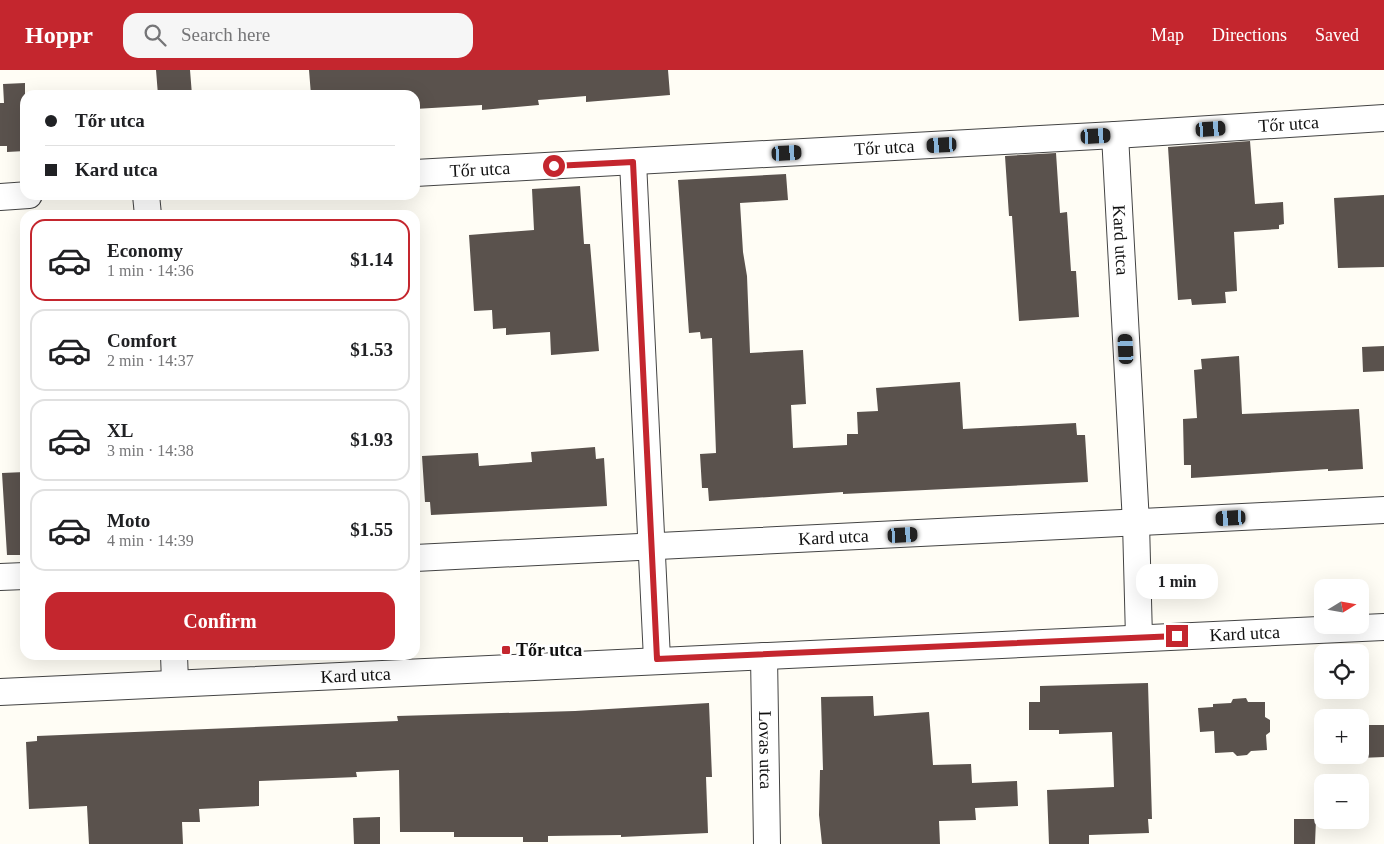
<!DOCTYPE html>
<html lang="en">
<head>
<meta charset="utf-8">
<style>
	:root { --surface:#fff; --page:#f6f6f6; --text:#202124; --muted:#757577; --line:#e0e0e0; --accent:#c4262e }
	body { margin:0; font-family:Georgia,serif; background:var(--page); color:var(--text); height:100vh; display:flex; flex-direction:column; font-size:19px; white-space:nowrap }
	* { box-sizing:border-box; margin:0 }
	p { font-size:16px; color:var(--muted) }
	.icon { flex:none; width:28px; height:28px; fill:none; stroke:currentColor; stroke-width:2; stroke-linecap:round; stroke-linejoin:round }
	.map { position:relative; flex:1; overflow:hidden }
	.sheet { position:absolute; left:20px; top:140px; width:400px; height:450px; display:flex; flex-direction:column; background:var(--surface); border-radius:15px; box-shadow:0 5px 20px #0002 }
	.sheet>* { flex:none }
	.top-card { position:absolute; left:20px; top:20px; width:400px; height:110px; border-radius:15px; box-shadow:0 5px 20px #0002; display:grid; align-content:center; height:110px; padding:0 25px; background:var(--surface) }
	.needle { width:32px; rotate:79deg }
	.tools { position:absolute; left:1314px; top:509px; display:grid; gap:10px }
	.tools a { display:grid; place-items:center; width:55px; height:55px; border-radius:10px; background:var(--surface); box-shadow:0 5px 20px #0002; font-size:25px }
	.end { position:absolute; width:22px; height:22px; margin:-11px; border:6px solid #c4262e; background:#fff; box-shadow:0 0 0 2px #fff }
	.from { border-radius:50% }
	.bubble { position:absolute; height:35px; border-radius:15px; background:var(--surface); box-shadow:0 5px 20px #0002; font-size:16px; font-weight:800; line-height:35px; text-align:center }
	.car { position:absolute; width:15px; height:30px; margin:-15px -8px; border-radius:6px; box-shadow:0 0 4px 1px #0007; background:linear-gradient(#222 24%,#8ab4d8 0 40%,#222 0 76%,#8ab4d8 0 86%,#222 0) }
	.top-card b { display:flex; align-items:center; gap:18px; height:48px; font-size:19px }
	.top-card b+b { border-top:1px solid var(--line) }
	.top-card i { width:12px; height:12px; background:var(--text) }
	ul { padding:9px 0 0; list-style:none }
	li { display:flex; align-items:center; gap:15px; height:82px; margin:0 10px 8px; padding:0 15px; border:2px solid var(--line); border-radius:15px }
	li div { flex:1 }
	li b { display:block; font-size:19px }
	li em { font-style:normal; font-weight:800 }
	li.on { border-color:var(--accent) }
	li>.icon { width:45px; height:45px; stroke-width:1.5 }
	.cta { display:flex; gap:10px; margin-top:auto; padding:10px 25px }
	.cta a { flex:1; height:58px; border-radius:15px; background:var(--accent); color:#fff; font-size:20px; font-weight:800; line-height:58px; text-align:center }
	header { display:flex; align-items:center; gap:30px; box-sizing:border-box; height:70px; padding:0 25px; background:var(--accent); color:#fff }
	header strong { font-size:24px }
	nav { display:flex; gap:28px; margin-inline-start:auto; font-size:18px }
	.search { width:350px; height:45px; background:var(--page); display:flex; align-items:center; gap:12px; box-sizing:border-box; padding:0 18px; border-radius:15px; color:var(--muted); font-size:19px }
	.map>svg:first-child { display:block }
	.building { fill:#5a524d }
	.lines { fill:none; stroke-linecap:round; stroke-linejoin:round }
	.minor-casing { stroke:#444; stroke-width:28 }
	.minor { stroke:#fff; stroke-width:26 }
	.route { stroke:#c4262e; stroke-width:6 }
	.poi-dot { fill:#c4262e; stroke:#fff; stroke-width:2 }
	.labels { text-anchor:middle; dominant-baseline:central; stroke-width:5; stroke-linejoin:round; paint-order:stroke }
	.street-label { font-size:18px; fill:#111; stroke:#fff }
	.poi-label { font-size:18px; font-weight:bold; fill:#111; stroke:#fff; text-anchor:start }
</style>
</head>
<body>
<header>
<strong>Hoppr</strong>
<div class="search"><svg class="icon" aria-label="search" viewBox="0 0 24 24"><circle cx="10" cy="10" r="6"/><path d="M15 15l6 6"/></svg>Search here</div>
<nav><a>Map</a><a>Directions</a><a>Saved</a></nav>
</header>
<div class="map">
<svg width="1384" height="774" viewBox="0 0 1384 774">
	<rect width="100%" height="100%" fill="#fffdf5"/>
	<path class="building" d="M 156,0 L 190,0 L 192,25 L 158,25 Z
		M 309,0 L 668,0 L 670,25 L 586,32 L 586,26 L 538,30 L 539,35 L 482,40 L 482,35 L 415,39 L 415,25 L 311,25 Z
		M 25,13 L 25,81 L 7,82 L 7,76 L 0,76 L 0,33 L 4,33 L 3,14 Z
		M 1250,71 L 1255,134 L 1283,132 L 1284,154 L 1279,155 L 1279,159 L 1234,162 L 1237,221 L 1225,222 L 1226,233 L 1192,235 L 1191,229 L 1178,230 L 1168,77 Z
		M 1056,83 L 1060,143 L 1067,142 L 1071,201 L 1076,201 L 1079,247 L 1019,251 L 1012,146 L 1009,146 L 1005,86 Z
		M 786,104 L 788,130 L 740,133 L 743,182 L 747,206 L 750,283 L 803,280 L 806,334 L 791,335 L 793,378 L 847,375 L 847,364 L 858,364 L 857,342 L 878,341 L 876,318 L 960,312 L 963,359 L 1076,353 L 1077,365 L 1085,365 L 1088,412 L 843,424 L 843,422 L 709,431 L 708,418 L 702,418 L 700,384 L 716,383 L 712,268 L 701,269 L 700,262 L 689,263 L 678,110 Z
		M 580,116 L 584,174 L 590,174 L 599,281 L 551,285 L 550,262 L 506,265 L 506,258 L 493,259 L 492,240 L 474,241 L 469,165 L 534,160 L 532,119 Z
		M 1384,125 L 1384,197 L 1338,198 L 1334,128 Z
		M 1384,276 L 1384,301 L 1363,302 L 1362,277 Z
		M 1239,286 L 1242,344 L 1359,339 L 1363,399 L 1328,401 L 1328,399 L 1191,408 L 1191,395 L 1184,395 L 1183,349 L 1197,348 L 1194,300 L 1202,299 L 1201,289 Z
		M 595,377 L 596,389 L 604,388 L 607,436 L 431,445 L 430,432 L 425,432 L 422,386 L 478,383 L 479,396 L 532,392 L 531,382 Z
		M 25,402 L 25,485 L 7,485 L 2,403 Z
		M 1148,613 L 1152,749 L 1148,749 L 1149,763 L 1089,765 L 1089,774 L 1049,774 L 1047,720 L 1114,717 L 1112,662 L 1059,664 L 1059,660 L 1029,660 L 1029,632 L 1040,632 L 1040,616 Z
		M 873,626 L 874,646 L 929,642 L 933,695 L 971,694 L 972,713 L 1017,711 L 1018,736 L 975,738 L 976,750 L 939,751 L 940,774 L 822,774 L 819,745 L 820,700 L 823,700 L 821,627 Z
		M 1246,628 L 1248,632 L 1265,632 L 1265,647 L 1270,650 L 1270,662 L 1266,665 L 1267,680 L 1251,681 L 1247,685 L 1237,686 L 1233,682 L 1215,683 L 1214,661 L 1200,662 L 1198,638 L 1213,637 L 1213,634 L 1231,633 L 1233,629 Z
		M 709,633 L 712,707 L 706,707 L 708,763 L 621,767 L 621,765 L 548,766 L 548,772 L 523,772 L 523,767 L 454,767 L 454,762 L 400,762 L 399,700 L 356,702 L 357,707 L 259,711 L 259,736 L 199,739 L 200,752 L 182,752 L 183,774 L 89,774 L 87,736 L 29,739 L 26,672 L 37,671 L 37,666 L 398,651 L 397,646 L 575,641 Z
		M 1360,655 L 1384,655 L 1384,687 L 1360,688 Z
		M 380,747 L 380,774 L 354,774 L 353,748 Z
		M 1294,749 L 1316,749 L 1315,774 L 1294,774 Z"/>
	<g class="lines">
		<defs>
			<g id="minor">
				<path id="s1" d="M 1115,65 L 1136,453 L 1139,568"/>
				<path d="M 633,92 L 657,589"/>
				<path id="s2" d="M 415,103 L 1115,65 L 1384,48"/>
				<path d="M 146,125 L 148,145"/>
				<path d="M 0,127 L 29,125"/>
				<path id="s3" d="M 415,488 L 1384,440"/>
				<path d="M 0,507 L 25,506"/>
				<path d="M 174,585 L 175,612"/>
				<path id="s4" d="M 764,586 L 767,774"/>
				<path id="s5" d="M 0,622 L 1384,557"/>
			</g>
		</defs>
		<use href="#minor" class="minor-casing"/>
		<use href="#minor" class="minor"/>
	</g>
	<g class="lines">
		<path class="route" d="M 554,96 L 633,92 L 657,589 L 1177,566"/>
	</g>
	<rect class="poi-dot" x="501" y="575" width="10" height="10" rx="2.5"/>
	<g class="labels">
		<g class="street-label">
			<text stroke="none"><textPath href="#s2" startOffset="875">Tőr utca</textPath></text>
			<text stroke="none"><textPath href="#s2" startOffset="470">Tőr utca</textPath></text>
			<text stroke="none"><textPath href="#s2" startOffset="65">Tőr utca</textPath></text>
			<text stroke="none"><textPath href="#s1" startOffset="105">Kard utca</textPath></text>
			<text stroke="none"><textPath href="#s3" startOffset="419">Kard utca</textPath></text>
			<text stroke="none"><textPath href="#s5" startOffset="1246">Kard utca</textPath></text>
			<text stroke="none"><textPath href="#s5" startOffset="356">Kard utca</textPath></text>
			<text stroke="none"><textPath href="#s4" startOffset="94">Lovas utca</textPath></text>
		</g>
		<g class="poi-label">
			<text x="516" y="580">Tőr utca</text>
		</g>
	</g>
</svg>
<div class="tools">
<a><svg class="needle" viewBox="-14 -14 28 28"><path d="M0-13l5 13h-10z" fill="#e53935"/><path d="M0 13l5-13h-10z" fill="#757577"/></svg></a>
<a><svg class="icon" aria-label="locate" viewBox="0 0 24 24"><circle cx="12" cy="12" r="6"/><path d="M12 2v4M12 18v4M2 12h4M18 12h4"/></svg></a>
<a>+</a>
<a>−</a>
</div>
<i class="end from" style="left:554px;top:96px"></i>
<i class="end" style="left:1177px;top:566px"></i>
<div class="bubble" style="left:1136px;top:494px;width:82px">1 min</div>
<i class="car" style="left:1211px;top:59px;rotate:86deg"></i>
<i class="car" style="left:1096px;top:66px;rotate:87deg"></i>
<i class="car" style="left:942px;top:75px;rotate:267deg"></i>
<i class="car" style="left:787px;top:83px;rotate:87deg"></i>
<i class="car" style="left:1126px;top:279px;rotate:357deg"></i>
<i class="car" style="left:1231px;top:448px;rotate:267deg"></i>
<i class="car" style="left:903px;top:465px;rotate:87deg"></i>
<div class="top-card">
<b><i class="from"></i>Tőr utca</b>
<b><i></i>Kard utca</b>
</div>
<section class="sheet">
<ul>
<li class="on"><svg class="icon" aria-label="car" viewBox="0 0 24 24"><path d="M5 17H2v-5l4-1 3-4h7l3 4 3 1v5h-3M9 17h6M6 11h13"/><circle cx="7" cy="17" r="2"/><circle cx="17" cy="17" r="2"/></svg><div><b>Economy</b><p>1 min · 14:36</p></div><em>$1.14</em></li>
<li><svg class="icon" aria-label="car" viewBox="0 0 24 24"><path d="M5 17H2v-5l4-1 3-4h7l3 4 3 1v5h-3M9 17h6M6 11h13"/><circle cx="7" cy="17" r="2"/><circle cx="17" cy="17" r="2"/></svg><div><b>Comfort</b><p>2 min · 14:37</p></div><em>$1.53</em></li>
<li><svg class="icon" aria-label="car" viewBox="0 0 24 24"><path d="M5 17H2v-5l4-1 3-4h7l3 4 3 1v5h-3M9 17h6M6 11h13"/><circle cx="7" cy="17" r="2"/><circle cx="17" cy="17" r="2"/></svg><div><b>XL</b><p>3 min · 14:38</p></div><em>$1.93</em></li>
<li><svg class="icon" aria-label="car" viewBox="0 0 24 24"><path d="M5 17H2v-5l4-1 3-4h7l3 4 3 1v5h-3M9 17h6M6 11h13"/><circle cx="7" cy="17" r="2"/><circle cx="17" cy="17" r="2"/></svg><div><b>Moto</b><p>4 min · 14:39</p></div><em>$1.55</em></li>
</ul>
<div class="cta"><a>Confirm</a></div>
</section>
</div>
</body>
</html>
